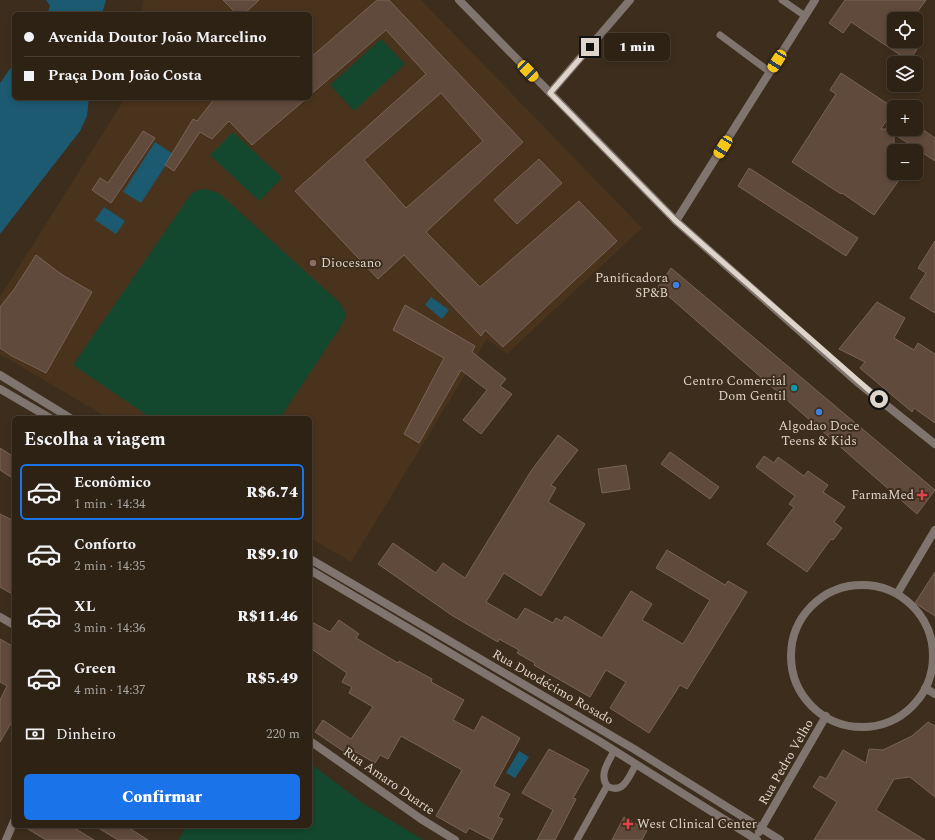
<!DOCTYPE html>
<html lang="pt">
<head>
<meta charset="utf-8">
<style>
	:root { --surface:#2e2215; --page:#362a1e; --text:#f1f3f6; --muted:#a7a4a0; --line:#493f34; --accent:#1a73e8 }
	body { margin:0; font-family:Spectral,serif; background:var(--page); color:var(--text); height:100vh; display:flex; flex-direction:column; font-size:15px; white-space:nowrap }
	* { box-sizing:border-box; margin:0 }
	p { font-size:13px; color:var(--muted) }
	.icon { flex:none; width:22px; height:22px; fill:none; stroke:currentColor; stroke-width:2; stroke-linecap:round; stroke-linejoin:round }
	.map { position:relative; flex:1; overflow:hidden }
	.side { position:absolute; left:12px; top:416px; width:300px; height:412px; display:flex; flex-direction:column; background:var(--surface); border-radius:6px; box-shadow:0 2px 6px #0003,0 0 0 1px var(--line) }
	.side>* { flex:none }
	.banner { position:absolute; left:12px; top:12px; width:300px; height:88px; border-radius:6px; box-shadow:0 2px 6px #0003,0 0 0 1px var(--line); display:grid; align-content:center; height:88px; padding:0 12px; background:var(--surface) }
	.tools { position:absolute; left:887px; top:12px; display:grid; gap:8px }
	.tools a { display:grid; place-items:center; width:36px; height:36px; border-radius:6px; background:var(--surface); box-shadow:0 2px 6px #0003,0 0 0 1px var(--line); font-size:20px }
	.end { position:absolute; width:18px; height:18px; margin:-9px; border:5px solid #dfd4ca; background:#111; box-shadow:0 0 0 2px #111 }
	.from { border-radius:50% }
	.bubble { position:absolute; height:28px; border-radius:6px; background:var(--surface); box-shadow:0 2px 6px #0003,0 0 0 1px var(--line); font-size:13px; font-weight:800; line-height:28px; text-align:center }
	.car { position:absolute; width:12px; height:24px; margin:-12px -6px; border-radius:5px; box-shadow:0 0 3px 1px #0007; background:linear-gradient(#f5c518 24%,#345 0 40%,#f5c518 0 76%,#345 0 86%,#f5c518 0) }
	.banner b { display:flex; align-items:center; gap:14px; height:38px; font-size:15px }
	.banner b+b { border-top:1px solid var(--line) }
	.banner i { width:10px; height:10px; background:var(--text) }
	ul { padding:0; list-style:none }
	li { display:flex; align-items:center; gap:12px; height:56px; margin:0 8px 6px; padding:0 4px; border:2px solid transparent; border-radius:6px }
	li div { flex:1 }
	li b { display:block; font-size:15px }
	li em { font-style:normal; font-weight:800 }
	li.current { border-color:var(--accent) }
	li>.icon { width:36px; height:36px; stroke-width:1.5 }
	h2 { padding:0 12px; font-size:18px; line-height:48px }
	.pay { display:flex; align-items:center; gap:10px; height:44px; padding:0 12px; font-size:15px }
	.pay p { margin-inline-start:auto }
	.cta { display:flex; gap:8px; margin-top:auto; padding:8px 12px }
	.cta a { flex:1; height:46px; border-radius:6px; background:var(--accent); color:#fff; font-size:16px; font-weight:800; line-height:46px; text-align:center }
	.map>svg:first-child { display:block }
	.built { fill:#49331d }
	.green { fill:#13482e }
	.water { fill:#1c5a72 }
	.building { fill:#604a3c; stroke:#7a6355; fill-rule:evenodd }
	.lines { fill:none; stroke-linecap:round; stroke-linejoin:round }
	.service { stroke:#80746f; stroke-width:7 }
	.minor { stroke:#80746f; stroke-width:8 }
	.tertiary { stroke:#80746f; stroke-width:8 }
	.route { stroke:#dfd4ca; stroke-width:5 }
	.education-dot { fill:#8d6e63; stroke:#3d2d1c; stroke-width:1.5 }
	.shop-dot { fill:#3f7fe0; stroke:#3d2d1c; stroke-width:1.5 }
	.culture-dot { fill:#0f9aa8; stroke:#3d2d1c; stroke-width:1.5 }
	.health-dot { fill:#e0444e; stroke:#3d2d1c; stroke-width:1.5 }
	.labels { text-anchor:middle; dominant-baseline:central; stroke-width:4; stroke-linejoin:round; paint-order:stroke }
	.poi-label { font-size:13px; fill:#dfd4ca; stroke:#3d2d1c; text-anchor:end }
	.street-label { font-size:13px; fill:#dfd4ca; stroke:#3d2d1c }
</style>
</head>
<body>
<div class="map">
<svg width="935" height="840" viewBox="0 0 935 840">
	<rect width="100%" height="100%" fill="#3d2d1c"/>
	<path class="built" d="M 143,0 L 421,0 L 642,228 L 507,354 L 487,339 L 351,562 L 310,538 L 310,418 L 108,418 L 0,354 L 0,297 L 125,98 L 310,98 L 310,14 L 141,14 Z"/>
	<path class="green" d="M 381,39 L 405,64 L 354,111 L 330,85 Z
		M 233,132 L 282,178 L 259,201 L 210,155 Z
		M 206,189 L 220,194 L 340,303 L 346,314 L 343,323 L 280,418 L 151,418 L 73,365 L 191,194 L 198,190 Z
		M 310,763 L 361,802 L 423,840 L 178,840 L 187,826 L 310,826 Z"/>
	<path class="water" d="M 46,0 L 106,0 L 102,14 L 47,14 L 50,6 Z
		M 14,63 L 14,98 L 89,98 L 87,116 L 80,131 L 0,234 L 0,83 Z
		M 155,142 L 173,154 L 141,203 L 123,192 Z
		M 104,207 L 125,221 L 116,234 L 95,220 Z
		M 431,297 L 449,310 L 442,319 L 425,305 Z
		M 519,751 L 529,757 L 515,778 L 506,773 Z"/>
	<path class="building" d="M 223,0 L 259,0 L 244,14 L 237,14 Z
		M 377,0 L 389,0 L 523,142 L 426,232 L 480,287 L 579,201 L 617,241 L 503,347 L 485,330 L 481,336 L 404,255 L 378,279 L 295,191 L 426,74 L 386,30 L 310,95 L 310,58 ZM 441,93 L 483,141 L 406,208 L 364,160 Z
		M 845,0 L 926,0 L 912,19 L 894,19 L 894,41 L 916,41 L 916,34 L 924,39 L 909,61 L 851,22 L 843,33 L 829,23 Z
		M 841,73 L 894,108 L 881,129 L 922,129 L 935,138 L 935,161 L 894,134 L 894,173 L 904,173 L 874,215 L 842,193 L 841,194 L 792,162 L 836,94 L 830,90 Z
		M 215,98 L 307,98 L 252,145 L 229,121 L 212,139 L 200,132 L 174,171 L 165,165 L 193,119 L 197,121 Z
		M 143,131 L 155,138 L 111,203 L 92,190 L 100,178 L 108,183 Z
		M 539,159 L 562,183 L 517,224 L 494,200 Z
		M 749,168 L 858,238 L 846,256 L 738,186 Z
		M 935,241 L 935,313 L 910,298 L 926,273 L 918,268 Z
		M 36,255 L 61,274 L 92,292 L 46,373 L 12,356 L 0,348 L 0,307 L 15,288 Z
		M 671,268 L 935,490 L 917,514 L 658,287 Z
		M 877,302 L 905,318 L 894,338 L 914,350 L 918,343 L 935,354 L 935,423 L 914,408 L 912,412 L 860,368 L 865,362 L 839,349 Z
		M 405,305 L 475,346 L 472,352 L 506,379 L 500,386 L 512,394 L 481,434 L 463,420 L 487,390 L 461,370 L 419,443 L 404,434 L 444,358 L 393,330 Z
		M 558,435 L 578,450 L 551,485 L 556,488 L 548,502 L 585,524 L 541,596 L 504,573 L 486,602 L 517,620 L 525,608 L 553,623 L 556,618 L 562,621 L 565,616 L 602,638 L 631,591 L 652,604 L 642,620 L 683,644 L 710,600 L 656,568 L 667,550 L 725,585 L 728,581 L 747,592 L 687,689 L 680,685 L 649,733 L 610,708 L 626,682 L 606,670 L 590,697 L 534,665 L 535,663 L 517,653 L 519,650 L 499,639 L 498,642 L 453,616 L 378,564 L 393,543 L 436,573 L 443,563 L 465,578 L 531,471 Z
		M 0,448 L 14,457 L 14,479 L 0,470 Z
		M 670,452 L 719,487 L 710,499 L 661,464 Z
		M 764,456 L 774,463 L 778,457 L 804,476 L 808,471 L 828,485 L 823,492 L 845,507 L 834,522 L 842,528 L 833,540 L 831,539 L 807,572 L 767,544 L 794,507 L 789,504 L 795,496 L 756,467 Z
		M 626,465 L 630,489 L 602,493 L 598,469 Z
		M 0,514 L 14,521 L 14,595 L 0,587 Z
		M 935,572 L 935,616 L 915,603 Z
		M 339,620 L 359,634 L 356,638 L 398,663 L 399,661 L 432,679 L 431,682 L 464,700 L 453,720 L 474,731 L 482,716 L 520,738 L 494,786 L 510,794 L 498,817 L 503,819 L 492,840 L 469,828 L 466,833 L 436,816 L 462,770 L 401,736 L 388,759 L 380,755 L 375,763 L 356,752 L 352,757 L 315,732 L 323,720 L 351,739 L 373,707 L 349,693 L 352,687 L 342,682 L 347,673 L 310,648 L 310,621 L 330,632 Z
		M 0,639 L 14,647 L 14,718 L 0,742 L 0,700 L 7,686 L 0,682 Z
		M 928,722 L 935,726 L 935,797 L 910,777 L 894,779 L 876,810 L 925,840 L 814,840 L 837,802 L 813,787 L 820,776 L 826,779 L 843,750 L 866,763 L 869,749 L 883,750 L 912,736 Z
		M 549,749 L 589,770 L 573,798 L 576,799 L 555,840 L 537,840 L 553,810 L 522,793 Z
		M 624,817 L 647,830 L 642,840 L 612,840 Z
		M 23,826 L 71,826 L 94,840 L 46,840 Z
		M 95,826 L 126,826 L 148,840 L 118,840 Z"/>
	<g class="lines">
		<path class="service" d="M 782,0 L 805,16
			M 720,35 L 770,72
			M 607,786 C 623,795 629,777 636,764
			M 577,840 L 607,786 C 599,774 608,763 614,751"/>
		<path class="minor" d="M 550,93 L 630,0
			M 676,221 L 815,0
			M 0,375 L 70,418
			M 0,389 L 50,418
			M 310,559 L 634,749 L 780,840
			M 310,570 L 599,741 L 757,840
			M791 656a71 71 0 1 1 142 0a71 71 0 1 1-142 0Z
			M 897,594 L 935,530
			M 0,617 L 14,625
			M 925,688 L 935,694
			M 310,741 L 421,819 L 455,840
			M 759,832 L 826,716
			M 6,840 L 14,821"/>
		<path class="tertiary" d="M 459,0 L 676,221 L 856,381 L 935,444"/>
	</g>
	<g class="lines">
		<path class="route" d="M 590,47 L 550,93 L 676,221 L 879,399"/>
	</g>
	<circle class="education-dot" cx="313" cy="263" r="4"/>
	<g class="shop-dot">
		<circle cx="676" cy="285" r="4"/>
		<circle cx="819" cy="412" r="4"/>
	</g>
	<circle class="culture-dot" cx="794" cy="388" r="4"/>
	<g class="health-dot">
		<path d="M920 489h4v4h4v4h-4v4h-4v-4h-4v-4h4z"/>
		<path d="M626 818h4v4h4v4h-4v4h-4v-4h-4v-4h4z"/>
	</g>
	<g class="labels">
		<g class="poi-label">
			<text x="321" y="263" text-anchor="start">Diocesano</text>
			<text x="668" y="278">Panificadora<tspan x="668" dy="15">SP&amp;B</tspan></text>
			<text x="786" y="381">Centro Comercial<tspan x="786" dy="15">Dom Gentil</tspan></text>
			<text x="819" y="426" text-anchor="middle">Algodao Doce<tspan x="819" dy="15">Teens &amp; Kids</tspan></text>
			<text x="914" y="495">FarmaMed</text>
			<text x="637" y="824" text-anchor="start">West Clinical Center</text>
		</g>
		<g class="street-label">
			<text transform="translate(553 687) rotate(30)">Rua Duodécimo Rosado</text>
			<text transform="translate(786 762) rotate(-60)">Rua Pedro Velho</text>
			<text transform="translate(389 781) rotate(35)">Rua Amaro Duarte</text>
		</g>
	</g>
</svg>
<div class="tools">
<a><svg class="icon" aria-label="locate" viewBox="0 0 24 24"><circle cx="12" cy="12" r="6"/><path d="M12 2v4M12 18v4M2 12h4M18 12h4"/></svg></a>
<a><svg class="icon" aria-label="layers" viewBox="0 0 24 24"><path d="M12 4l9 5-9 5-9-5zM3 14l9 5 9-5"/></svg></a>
<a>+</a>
<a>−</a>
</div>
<i class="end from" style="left:879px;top:399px"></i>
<i class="end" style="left:590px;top:47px"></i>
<div class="bubble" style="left:604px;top:33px;width:66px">1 min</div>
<i class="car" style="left:777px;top:61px;rotate:212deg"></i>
<i class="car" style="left:528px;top:71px;rotate:136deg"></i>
<i class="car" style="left:723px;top:147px;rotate:212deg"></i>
<div class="banner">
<b><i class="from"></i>Avenida Doutor João Marcelino</b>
<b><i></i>Praça Dom João Costa</b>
</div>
<section class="side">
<h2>Escolha a viagem</h2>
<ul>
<li class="current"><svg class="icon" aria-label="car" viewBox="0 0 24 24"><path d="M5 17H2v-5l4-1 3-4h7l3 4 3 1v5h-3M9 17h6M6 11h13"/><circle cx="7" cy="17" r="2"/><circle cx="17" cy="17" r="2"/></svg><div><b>Econômico</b><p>1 min · 14:34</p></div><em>R$6.74</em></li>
<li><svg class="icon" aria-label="car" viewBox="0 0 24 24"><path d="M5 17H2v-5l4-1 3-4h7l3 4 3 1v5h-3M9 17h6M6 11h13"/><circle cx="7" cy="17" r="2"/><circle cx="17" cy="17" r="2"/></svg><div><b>Conforto</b><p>2 min · 14:35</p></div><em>R$9.10</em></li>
<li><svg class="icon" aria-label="car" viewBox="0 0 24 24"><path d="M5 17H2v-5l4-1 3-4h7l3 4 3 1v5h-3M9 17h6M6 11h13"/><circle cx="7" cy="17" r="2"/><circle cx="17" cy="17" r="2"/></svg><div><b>XL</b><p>3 min · 14:36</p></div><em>R$11.46</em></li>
<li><svg class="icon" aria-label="car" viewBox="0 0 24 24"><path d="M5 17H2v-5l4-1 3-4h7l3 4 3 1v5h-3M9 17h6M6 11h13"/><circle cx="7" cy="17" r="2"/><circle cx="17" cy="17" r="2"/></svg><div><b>Green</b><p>4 min · 14:37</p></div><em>R$5.49</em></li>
</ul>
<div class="pay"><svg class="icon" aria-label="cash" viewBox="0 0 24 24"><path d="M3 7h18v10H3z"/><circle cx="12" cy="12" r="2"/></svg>Dinheiro<p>220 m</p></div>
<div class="cta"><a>Confirmar</a></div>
</section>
</div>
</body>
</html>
